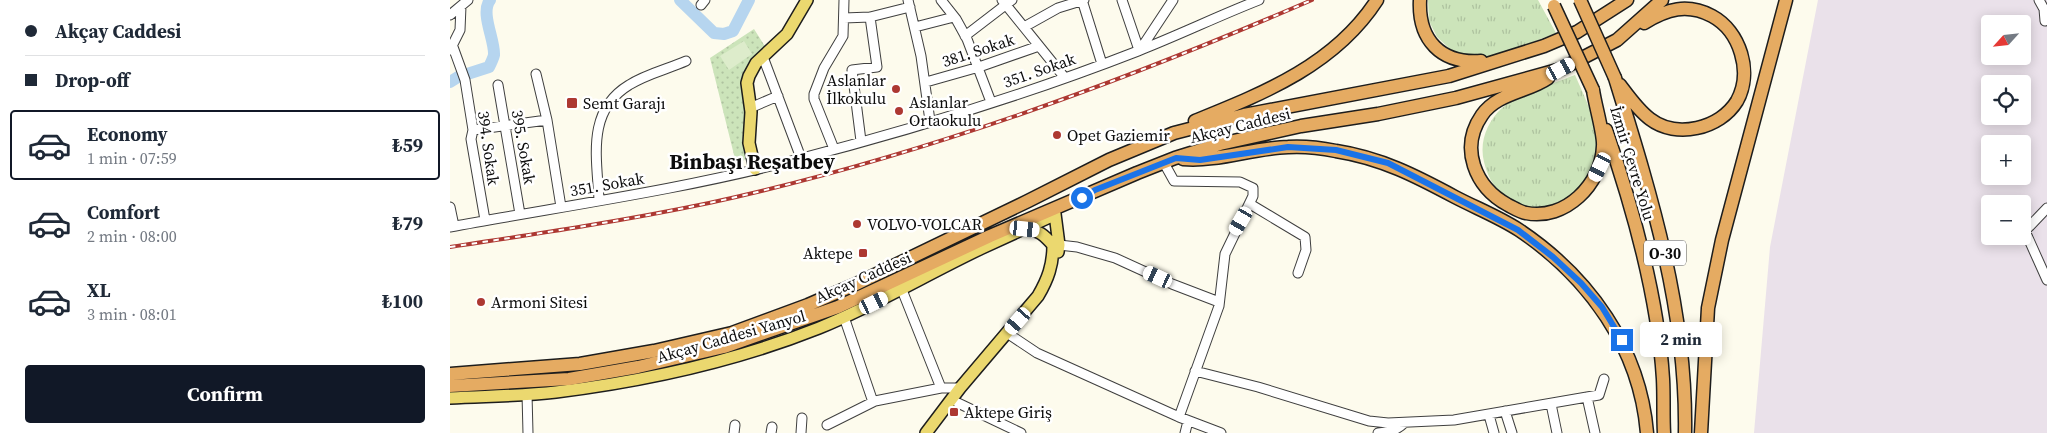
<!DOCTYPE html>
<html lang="en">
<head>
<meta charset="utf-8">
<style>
	:root { --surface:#fff; --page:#f2f2f3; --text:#1f2937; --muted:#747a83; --line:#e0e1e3; --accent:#111827 }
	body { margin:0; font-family:"Source Serif 4",serif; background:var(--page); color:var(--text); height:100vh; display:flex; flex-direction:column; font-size:19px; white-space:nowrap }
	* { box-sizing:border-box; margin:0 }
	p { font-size:16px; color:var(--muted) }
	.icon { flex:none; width:28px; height:28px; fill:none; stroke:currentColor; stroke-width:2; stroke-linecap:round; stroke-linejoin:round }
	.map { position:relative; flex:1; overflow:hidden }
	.panel { display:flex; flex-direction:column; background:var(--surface); width:450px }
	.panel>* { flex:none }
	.hud { display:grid; align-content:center; height:110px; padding:0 25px; background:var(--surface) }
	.needle { width:32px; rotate:243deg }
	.fabs { position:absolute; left:1531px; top:15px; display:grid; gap:10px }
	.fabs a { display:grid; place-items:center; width:50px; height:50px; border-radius:5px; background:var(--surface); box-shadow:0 2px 12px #0003; font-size:25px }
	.end { position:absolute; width:22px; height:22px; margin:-11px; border:6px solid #1a73e8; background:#fff; box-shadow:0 0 0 2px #fff }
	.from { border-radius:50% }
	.bubble { position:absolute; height:35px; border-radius:5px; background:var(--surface); box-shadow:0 2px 12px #0003; font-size:16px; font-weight:700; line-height:35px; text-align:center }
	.car { position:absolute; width:15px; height:30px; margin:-15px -8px; border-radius:6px; box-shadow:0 0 4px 1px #0007; background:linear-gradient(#fff 24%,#345 0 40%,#fff 0 76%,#345 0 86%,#fff 0) }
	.hud b { display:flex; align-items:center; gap:18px; height:48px; font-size:19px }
	.hud b+b { border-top:1px solid var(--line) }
	.hud i { width:12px; height:12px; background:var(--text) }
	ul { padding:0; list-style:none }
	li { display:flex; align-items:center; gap:15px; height:70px; margin:0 10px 8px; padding:0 15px; border:2px solid transparent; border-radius:5px }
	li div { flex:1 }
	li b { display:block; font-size:19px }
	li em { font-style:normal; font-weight:700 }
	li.current { border-color:var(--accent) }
	li>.icon { width:45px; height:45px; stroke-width:1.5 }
	.button { display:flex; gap:10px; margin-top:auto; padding:10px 25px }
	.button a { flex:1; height:58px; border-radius:5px; background:var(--accent); color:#fff; font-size:20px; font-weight:700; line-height:58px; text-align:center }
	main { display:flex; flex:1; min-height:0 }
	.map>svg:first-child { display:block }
	.industrial { fill:#eae1ea; fill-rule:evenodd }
	.grass { fill:url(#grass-tufts) }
	.park { fill:url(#park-dots) }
	.pitch { fill:#ddeccb }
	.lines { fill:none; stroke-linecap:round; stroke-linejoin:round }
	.river { stroke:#b6d5ef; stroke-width:12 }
	.minor-casing { stroke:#3f3f3f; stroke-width:11 }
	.major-casing { stroke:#1d1d1d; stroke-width:14 }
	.highway-casing { stroke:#1d1d1d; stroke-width:15 }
	.minor { stroke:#fff; stroke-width:9 }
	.major { stroke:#ebd86f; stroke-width:11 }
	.highway { stroke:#e5ab62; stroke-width:12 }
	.rail-casing { stroke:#ad3832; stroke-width:4 }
	.rail { stroke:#fff; stroke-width:2; stroke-dasharray:5.5; stroke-linecap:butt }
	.highway-bridge-casing { stroke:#1d1d1d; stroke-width:15; stroke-linecap:butt }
	.highway-bridge { stroke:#e5ab62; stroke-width:12 }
	.route { stroke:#1a73e8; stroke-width:6 }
	.poi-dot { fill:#ad3832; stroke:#fff; stroke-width:2 }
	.labels { text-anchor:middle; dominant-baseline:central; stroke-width:5; stroke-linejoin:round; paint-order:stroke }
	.shield { fill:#fff; stroke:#555; stroke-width:1 }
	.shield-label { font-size:15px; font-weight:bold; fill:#0c0c0c }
	.street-label { font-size:16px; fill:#0c0c0c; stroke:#fff }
	.poi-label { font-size:16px; fill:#0c0c0c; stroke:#fff; text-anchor:start }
	.district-label { font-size:21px; font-weight:bold; fill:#0c0c0c; stroke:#fff }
</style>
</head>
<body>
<main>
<section class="panel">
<div class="hud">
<b><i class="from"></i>Akçay Caddesi</b>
<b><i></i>Drop-off</b>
</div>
<ul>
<li class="current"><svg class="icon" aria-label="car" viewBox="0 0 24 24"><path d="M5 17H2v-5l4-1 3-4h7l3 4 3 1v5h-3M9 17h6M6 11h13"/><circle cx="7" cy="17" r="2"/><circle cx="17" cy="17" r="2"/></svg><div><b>Economy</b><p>1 min · 07:59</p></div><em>₺59</em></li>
<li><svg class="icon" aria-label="car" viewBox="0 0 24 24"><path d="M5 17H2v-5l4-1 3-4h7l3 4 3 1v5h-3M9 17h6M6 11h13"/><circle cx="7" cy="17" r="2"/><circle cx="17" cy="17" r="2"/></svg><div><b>Comfort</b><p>2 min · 08:00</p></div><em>₺79</em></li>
<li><svg class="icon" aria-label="car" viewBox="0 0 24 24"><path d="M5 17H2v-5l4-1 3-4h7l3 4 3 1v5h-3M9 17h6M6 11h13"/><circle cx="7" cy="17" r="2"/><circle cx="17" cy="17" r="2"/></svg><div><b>XL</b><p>3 min · 08:01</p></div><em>₺100</em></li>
</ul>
<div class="button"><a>Confirm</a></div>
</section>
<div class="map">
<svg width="1597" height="433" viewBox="0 0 1597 433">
	<defs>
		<pattern id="grass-tufts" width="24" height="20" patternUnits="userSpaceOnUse" patternTransform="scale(1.25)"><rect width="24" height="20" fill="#cce4ba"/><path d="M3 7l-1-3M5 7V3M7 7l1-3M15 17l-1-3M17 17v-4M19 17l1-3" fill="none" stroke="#aec29f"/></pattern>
		<pattern id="park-dots" width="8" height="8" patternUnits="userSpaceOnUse" patternTransform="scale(1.25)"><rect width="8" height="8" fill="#cce4ba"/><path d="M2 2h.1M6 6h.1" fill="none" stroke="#aec29f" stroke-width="1.8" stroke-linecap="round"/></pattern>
	</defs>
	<rect width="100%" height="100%" fill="#fdfbed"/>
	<path class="industrial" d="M 1368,0 L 1597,0 L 1597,433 L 1304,433 L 1320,247 ZM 1540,24 L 1572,24 L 1572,56 L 1540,56 ZM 1540,84 L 1572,84 L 1572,116 L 1540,116 ZM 1540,144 L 1572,144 L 1572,176 L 1540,176 ZM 1540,204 L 1572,204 L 1572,236 L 1540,236 Z"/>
	<path class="grass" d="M 978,0 L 1088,0 L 1106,33 L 1050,55 L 1033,59 L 1016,57 L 1000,49 L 987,37 L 979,21 Z
		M 1125,75 C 1133,93 1146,120 1147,139 C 1147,219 1051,233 1034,162 C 1029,142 1037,122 1052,108 C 1064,97 1107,82 1125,75 Z"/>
	<path class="park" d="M 304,29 L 316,48 L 305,58 L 295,139 L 296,158 L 287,167 L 260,58 Z"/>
	<path class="pitch" d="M 294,41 L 302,54 L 279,70 L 270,56 Z"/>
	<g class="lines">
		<path class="river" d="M 230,0 L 264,33 L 274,34 L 283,31 L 299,0
			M 0,82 L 8,77 L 39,67 C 41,63 43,59 44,55 C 45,40 30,13 40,0"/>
		<defs>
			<path id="minor" d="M 458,0 L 471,56 L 480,121
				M 491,0 L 506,19 L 517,39 L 541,102
				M 552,0 L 615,78
				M 632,0 L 652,64
				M 672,0 L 689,50
				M 1589,0 L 1594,9 L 1595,21
				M 251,5 L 255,0
				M 0,15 L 18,0
				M 394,18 L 420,17 L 460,7
				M 465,27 L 504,17
				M 574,27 L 608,8 L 634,0
				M 515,36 L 562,0
				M 3,47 L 15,80 L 23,130 L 21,139 L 35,220
				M 0,50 L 10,30 L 11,6
				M 690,50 L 723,0
				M 313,57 L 351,158
				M 86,74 L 97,120
				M 476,82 L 529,67 L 589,46
				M 48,85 L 70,214
				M 300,108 L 328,96
				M 23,130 L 97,120 L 111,207
				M 411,141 L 402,70 L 427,67 L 420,17
				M 384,149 L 364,99 L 364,94 L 374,68 L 393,36 L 394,0
				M 714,163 L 724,181 L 790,182 L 803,188 L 803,196 L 775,254 L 769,306 L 729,417
				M 149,200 C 147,158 136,111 179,85 C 196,74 218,69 236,61
				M 800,204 L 855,237 L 856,250 L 848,273
				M 0,207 L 4,226
				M 1597,208 L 1575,231 L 1597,280
				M 0,227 C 114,206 229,190 341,161 C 458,131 575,95 688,51 C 729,35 768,16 809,0
				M 609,245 L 627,247 L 665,258 L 722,284 L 769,302
				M 452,290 L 491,388
				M 394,317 L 423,402
				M 557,333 L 587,353 L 729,417 L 771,433
				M 745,371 L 808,387 L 919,421 L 938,423 L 1004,420 L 1137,397 L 1149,395 L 1154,379
				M 77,394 L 78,433
				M 1137,397 L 1145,433
				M 508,403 L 571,433
				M 1101,404 L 1107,433
				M 1055,411 L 1062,433
				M 1039,415 L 1044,433
				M 377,425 L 425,401 L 491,388 L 510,388
				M 284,433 L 285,425
				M 321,433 L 322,427
				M 351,433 L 352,418
				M 735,433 L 738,421
				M 928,433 C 939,432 946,431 954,423"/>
			<path id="major" d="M 305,169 L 299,143 L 301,112 L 297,83 L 299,76 L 306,63 L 337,34 L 357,0
				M 605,214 L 609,245 L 608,252
				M 0,398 C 35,396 71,396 106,392 C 195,381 286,361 369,328 C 426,305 477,274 532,248 C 556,237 580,226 604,215
				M 476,433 L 510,388 L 588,296 C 598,279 603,265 603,245 C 594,235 589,230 575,229"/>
			<path id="highway" d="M 970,0 C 968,40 991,64 1031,61
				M 1098,78 C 1078,92 1047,93 1032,115 C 1009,148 1025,187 1058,205 C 1064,208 1070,212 1076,213 C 1115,221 1152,184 1153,146 C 1154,134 1145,105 1143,90
				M 1165,78 C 1201,195 1237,310 1235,433
				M 1170,85 C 1179,97 1188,110 1200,119 C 1226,139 1270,129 1287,101 C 1303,72 1290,31 1262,16 C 1237,3 1217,9 1194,23
				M 745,121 C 814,93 885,65 927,0
				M 1156,130 C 1183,208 1208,297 1213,379 C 1214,397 1213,415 1214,433
				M 733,159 C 768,162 802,148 838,147 C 853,146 871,148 886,151 C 931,158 966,176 1005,197 C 1026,208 1049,217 1069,230 C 1139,277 1190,348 1197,433
				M 0,374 L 130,364 L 204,351 L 282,333 L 358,305 L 404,285 L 578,201 L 659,160 L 724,133 L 794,115 L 999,76 L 1094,46 L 1127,32 L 1177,0
				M 0,386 L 119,379 L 188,367 L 274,347 L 388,307 L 540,236 L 687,173 L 725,158 L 770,144 L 851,126 L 928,114 L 1006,98 L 1111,69 L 1167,40 L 1212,0
				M 1251,433 L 1258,308 L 1272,240 L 1336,0"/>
		</defs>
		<use href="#minor" class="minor-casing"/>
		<use href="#major" class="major-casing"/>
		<use href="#highway" class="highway-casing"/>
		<use href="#minor" class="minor"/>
		<use href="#major" class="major"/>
		<use href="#highway" class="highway"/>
		<defs>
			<path id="rail" d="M 0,247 C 86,234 173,221 259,203 C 466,158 667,84 862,0"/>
		</defs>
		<use href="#rail" class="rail-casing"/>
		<use href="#rail" class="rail"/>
		<defs>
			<path id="highway-bridge" d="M 1130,0 L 1165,78
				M 1104,6 L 1143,90"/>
		</defs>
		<use href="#highway-bridge" class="highway-bridge-casing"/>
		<use href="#highway-bridge" class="highway-bridge"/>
	</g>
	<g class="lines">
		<path class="route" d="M 632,198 L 645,190 L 726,158 L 750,160 L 838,147 L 886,150 L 938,163 L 1068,230 L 1103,257 L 1131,283 L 1152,307 L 1172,340"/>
	</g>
	<g class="poi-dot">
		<circle cx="446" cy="89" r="5"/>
		<rect x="116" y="97" width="12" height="12" rx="2.5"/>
		<circle cx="449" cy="111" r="5"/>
		<circle cx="607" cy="135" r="5"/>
		<circle cx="407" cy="224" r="5"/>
		<rect x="408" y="248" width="10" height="10" rx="2.5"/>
		<circle cx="31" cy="302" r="5"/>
		<rect x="499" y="407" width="10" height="10" rx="2.5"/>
	</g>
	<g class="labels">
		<rect class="shield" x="1194" y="240.5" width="42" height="25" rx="4"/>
		<g class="shield-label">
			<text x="1215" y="253">O-30</text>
		</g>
		<g class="street-label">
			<text transform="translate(528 50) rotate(-18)">381. Sokak</text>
			<text transform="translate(589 70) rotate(-19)">351. Sokak</text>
			<text transform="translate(790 125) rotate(-14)">Akçay Caddesi</text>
			<text transform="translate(74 147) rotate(80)">395. Sokak</text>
			<text transform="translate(39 148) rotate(82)">394. Sokak</text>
			<text transform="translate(1183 163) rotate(73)">İzmir Çevre Yolu</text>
			<text transform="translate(157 184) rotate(-10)">351. Sokak</text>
			<text transform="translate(413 277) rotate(-24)">Akçay Caddesi</text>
			<text transform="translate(281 336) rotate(-16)">Akçay Caddesi Yanyol</text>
		</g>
		<g class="poi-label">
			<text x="436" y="80" text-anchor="end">Aslanlar<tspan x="436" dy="18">İlkokulu</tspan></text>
			<text x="459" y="102">Aslanlar<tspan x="459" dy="18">Ortaokulu</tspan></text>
			<text x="133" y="103">Semt Garajı</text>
			<text x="617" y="135">Opet Gaziemir</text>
			<text x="417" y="224">VOLVO-VOLCAR</text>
			<text x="403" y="253" text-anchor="end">Aktepe</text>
			<text x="41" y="302">Armoni Sitesi</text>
			<text x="514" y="412">Aktepe Giriş</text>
		</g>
		<g class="district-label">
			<text x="302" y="161">Binbaşı Reşatbey</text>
		</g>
	</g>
</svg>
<div class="fabs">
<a><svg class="needle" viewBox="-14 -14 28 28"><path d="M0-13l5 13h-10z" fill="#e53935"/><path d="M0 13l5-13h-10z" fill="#747a83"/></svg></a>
<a><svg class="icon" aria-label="locate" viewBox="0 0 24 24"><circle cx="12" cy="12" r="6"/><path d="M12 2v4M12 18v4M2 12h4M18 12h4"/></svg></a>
<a>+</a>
<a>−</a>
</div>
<i class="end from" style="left:632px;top:198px"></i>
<i class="end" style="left:1172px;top:340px"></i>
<div class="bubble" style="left:1190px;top:322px;width:82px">2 min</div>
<i class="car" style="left:1111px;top:69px;rotate:62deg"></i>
<i class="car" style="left:1150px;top:167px;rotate:206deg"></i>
<i class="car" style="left:791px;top:221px;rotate:210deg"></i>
<i class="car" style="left:575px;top:229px;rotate:96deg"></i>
<i class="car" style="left:708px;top:277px;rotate:295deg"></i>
<i class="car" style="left:424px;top:303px;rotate:64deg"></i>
<i class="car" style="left:568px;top:321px;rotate:221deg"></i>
</div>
</main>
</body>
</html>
